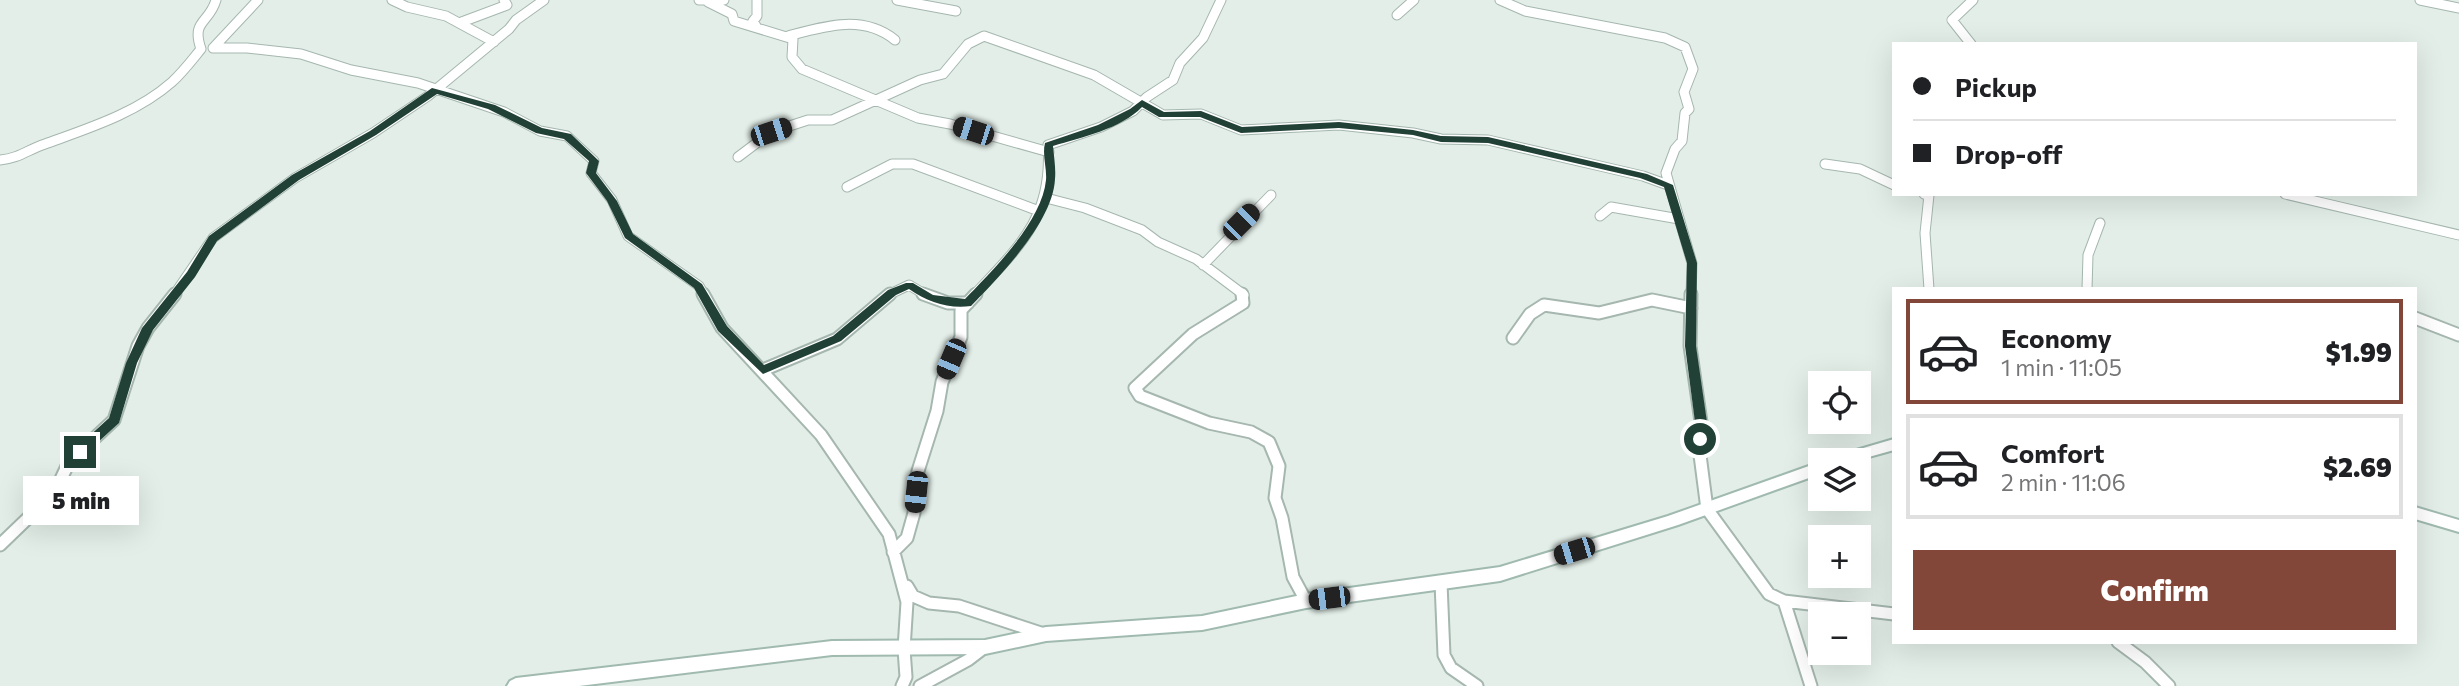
<!DOCTYPE html>
<html lang="en">
<head>
<meta charset="utf-8">
<style>
	:root { --surface:#fff; --page:#f2f2f2; --text:#202124; --muted:#757577; --line:#e0e0e0; --accent:#834739 }
	body { margin:0; font-family:Commissioner,sans-serif; background:var(--page); color:var(--text); height:100vh; display:flex; flex-direction:column; font-size:26px; white-space:nowrap }
	* { box-sizing:border-box; margin:0 }
	p { font-size:23px; color:var(--muted) }
	.icon { flex:none; width:38px; height:38px; fill:none; stroke:currentColor; stroke-width:2; stroke-linecap:round; stroke-linejoin:round }
	.map { position:relative; flex:1; overflow:hidden }
	.details { position:absolute; left:1892px; top:287px; width:525px; height:357px; display:flex; flex-direction:column; background:var(--surface); border-radius:0px; box-shadow:0 7px 28px #0002 }
	.details>* { flex:none }
	.hud { position:absolute; left:1892px; top:42px; width:525px; height:154px; border-radius:0px; box-shadow:0 7px 28px #0002; display:grid; align-content:center; height:154px; padding:0 21px; background:var(--surface) }
	.buttons { position:absolute; left:1808px; top:371px; display:grid; gap:14px }
	.buttons a { display:grid; place-items:center; width:63px; height:63px; border-radius:0px; background:var(--surface); box-shadow:0 7px 28px #0002; font-size:35px }
	.end { position:absolute; width:32px; height:32px; margin:-16px; border:9px solid #214137; background:#fff; box-shadow:0 0 0 4px #fff }
	.from { border-radius:50% }
	.bubble { position:absolute; height:49px; border-radius:0px; background:var(--surface); box-shadow:0 7px 28px #0002; font-size:23px; font-weight:800; line-height:49px; text-align:center }
	.car { position:absolute; width:21px; height:42px; margin:-21px -10px; border-radius:9px; box-shadow:0 0 5px 2px #0007; background:linear-gradient(#222 24%,#8ab4d8 0 40%,#222 0 76%,#8ab4d8 0 86%,#222 0) }
	.hud b { display:flex; align-items:center; gap:24px; height:66px; font-size:26px }
	.hud b+b { border-top:2px solid var(--line) }
	.hud i { width:18px; height:18px; background:var(--text) }
	ul { padding:12px 0 0; list-style:none }
	li { display:flex; align-items:center; gap:21px; height:105px; margin:0 14px 10px; padding:0 7px; border:4px solid var(--line); border-radius:0px }
	li div { flex:1 }
	li b { display:block; font-size:26px }
	li em { font-style:normal; font-weight:800 }
	li.active { border-color:var(--accent) }
	li>.icon { width:63px; height:63px; stroke-width:1.5 }
	.cta { display:flex; gap:14px; margin-top:auto; padding:14px 21px }
	.cta a { flex:1; height:80px; border-radius:0px; background:var(--accent); color:#fff; font-size:28px; font-weight:800; line-height:80px; text-align:center }
	.map>svg:first-child { display:block }
	.lines { fill:none; stroke-linecap:round; stroke-linejoin:round }
	.street-far1-casing { stroke:#a5b7af; stroke-width:11 }
	.street-casing { stroke:#a5b7af; stroke-width:15 }
	.secondary-casing { stroke:#a0bab0; stroke-width:4 }
	.street-far1 { stroke:#fff; stroke-width:9 }
	.street { stroke:#fff; stroke-width:11 }
	.secondary { fill:#fff; fill-rule:evenodd }
	.route { fill:#214137 }
</style>
</head>
<body>
<div class="map">
<svg width="2459" height="686" viewBox="0 0 2459 686">
	<rect width="100%" height="100%" fill="#e3eee8"/>
	<g class="lines">
		<defs>
			<path id="street-far1" d="M 392,0 L 407,7 L 446,16 L 494,42
				M 699,0 L 724,0
				M 897,0 L 956,11
				M 1500,0 L 1525,11 L 1665,38 L 1685,47 L 1693,69 L 1684,92 L 1689,109 L 1685,113 L 1682,141 L 1675,149 L 1666,173 L 1692,263 L 1691,295
				M 2420,0 L 2459,8
				M 708,2 L 732,14 L 734,21 L 793,39 L 792,57 L 802,69 L 918,118 L 950,124 L 1049,152
				M 1397,15 L 1414,0
				M 459,23 L 507,5 L 504,0
				M 756,26 L 753,21 L 757,16 L 757,0
				M 788,36 C 825,26 863,14 895,40
				M 1971,44 L 1952,20 L 1973,0
				M 214,47 L 258,0
				M 213,48 L 247,48 L 301,54 L 351,70 L 418,83 L 504,112 L 540,131 L 567,136 L 594,161 L 591,173 L 612,200 L 628,236 L 699,286 L 704,295
				M 738,157 L 771,132 L 808,120 L 832,120 L 920,80 L 943,74 L 968,44 L 984,36 L 1094,75 L 1163,115 L 1201,114 L 1241,130 L 1339,125 L 1413,133 L 1441,139 L 1488,140 L 1643,176 L 1668,185
				M 0,160 C 20,158 27,150 45,144 C 89,128 137,113 172,82 C 183,72 192,60 201,49 C 191,20 209,24 216,0
				M 1825,164 L 1860,169 L 1894,185
				M 847,187 L 892,164 L 913,164 L 1039,211
				M 1924,194 L 1929,195 L 1925,233 L 1929,289
				M 2285,194 L 2459,235
				M 1046,198 L 1085,208 L 1142,230 L 1158,242 L 1196,259 L 1244,295
				M 1600,216 L 1611,207 L 1679,219
				M 1203,265 L 1271,195
				M 2087,289 L 2088,255 L 2100,223
				M 174,295 L 213,238 L 295,178 L 373,133 L 428,96 L 509,29 L 516,20 L 544,0
				M 888,295 L 909,285 L 926,295
				M 974,295 C 1020,246 1053,217 1048,145 L 1101,127 L 1133,111 L 1147,97 L 1173,80 L 1180,63 L 1203,38 L 1221,0"/>
			<path id="street" d="M 703,294 L 722,328 L 821,435 L 889,534 L 907,602 L 904,649 L 906,677 L 902,686
				M 923,294 L 948,303 L 968,303
				M 1242,294 L 1243,303 L 1193,334 L 1135,388 L 1140,396 L 1209,423 L 1251,432 L 1269,442 L 1279,466 L 1275,498 L 1282,518 L 1293,577 L 1306,601
				M 1691,294 L 1690,346 L 1701,422 L 1700,455 L 1707,509 L 1769,594 L 1784,601 L 1894,614
				M 2415,318 L 2459,335
				M 1513,338 L 1530,314 L 1544,305 L 1599,313 L 1652,300 L 1691,308
				M 763,370 L 837,339 L 890,294
				M 0,545 L 55,492 L 69,462 L 114,420 L 138,346 L 148,328 L 175,294
				M 893,552 L 907,538 L 914,513 L 918,471 L 937,411 L 942,382 L 961,337 L 961,310 L 976,294
				M 1441,583 L 1444,655 L 1451,668 L 1477,686
				M 907,586 L 913,596 L 929,603 L 959,606 L 1044,634
				M 1784,601 L 1811,686
				M 2118,642 L 2145,662 L 2169,686
				M 920,686 L 968,660 L 985,647"/>
			<path id="secondary" d="M 1894,439 L 1894,450 L 1858,460 L 1833,460 L 1836,456 Z
				M 1820,462 L 1820,474 L 1678,525 L 1500,581 L 1306,608 L 1202,630 L 1046,641 L 985,654 L 832,655 L 579,686 L 507,686 L 510,681 L 516,678 L 832,641 L 985,640 L 1046,627 L 1202,616 L 1306,594 L 1500,567 L 1668,516 Z
				M 2415,507 L 2459,520 L 2459,532 L 2415,519 Z"/>
		</defs>
		<use href="#street-far1" class="street-far1-casing"/>
		<use href="#street" class="street-casing"/>
		<use href="#secondary" class="secondary-casing"/>
		<use href="#street-far1" class="street-far1"/>
		<use href="#street" class="street"/>
		<use href="#secondary" class="secondary"/>
	</g>
	<path class="route" d="M 432,88 L 495,105 L 542,128 L 571,134 L 599,161 L 596,173 L 617,201 L 633,234 L 702,284 L 727,326 L 764,365 L 833,336 L 888,290 L 906,283 L 913,283 L 933,295 L 965,299 C 992,271 1042,222 1046,180 C 1047,168 1042,155 1045,143 L 1098,125 L 1130,109 L 1142,100 L 1164,112 L 1201,111 L 1242,127 L 1339,122 L 1413,130 L 1441,136 L 1488,137 L 1647,174 L 1673,185 L 1697,263 L 1696,346 L 1707,422 L 1706,439 L 1700,443 L 1694,439 L 1695,422 L 1685,346 L 1687,263 L 1664,187 L 1640,178 L 1488,143 L 1441,142 L 1413,135 L 1339,128 L 1241,133 L 1200,117 L 1159,117 L 1142,107 C 1121,129 1082,137 1053,146 C 1054,157 1056,169 1055,179 C 1053,222 1000,276 971,306 C 948,309 928,302 909,289 L 896,295 L 841,341 L 763,374 L 718,331 L 694,288 L 625,238 L 607,201 L 586,173 L 589,161 L 564,139 L 536,133 L 488,109 L 437,94 L 376,135 L 299,180 L 217,241 L 195,277 L 153,330 L 137,363 L 119,423 L 84,455 L 75,455 L 75,449 L 109,418 L 126,363 L 142,328 L 187,272 L 209,236 L 292,175 L 370,131 Z"/>
</svg>
<div class="buttons">
<a><svg class="icon" aria-label="locate" viewBox="0 0 24 24"><circle cx="12" cy="12" r="6"/><path d="M12 2v4M12 18v4M2 12h4M18 12h4"/></svg></a>
<a><svg class="icon" aria-label="layers" viewBox="0 0 24 24"><path d="M12 4l9 5-9 5-9-5zM3 14l9 5 9-5"/></svg></a>
<a>+</a>
<a>−</a>
</div>
<i class="end from" style="left:1700px;top:439px"></i>
<i class="end" style="left:80px;top:452px"></i>
<div class="bubble" style="left:23px;top:476px;width:116px">5 min</div>
<i class="car" style="left:973px;top:131px;rotate:288deg"></i>
<i class="car" style="left:771px;top:132px;rotate:72deg"></i>
<i class="car" style="left:1241px;top:222px;rotate:45deg"></i>
<i class="car" style="left:951px;top:359px;rotate:203deg"></i>
<i class="car" style="left:916px;top:492px;rotate:186deg"></i>
<i class="car" style="left:1574px;top:551px;rotate:253deg"></i>
<i class="car" style="left:1329px;top:598px;rotate:263deg"></i>
<div class="hud">
<b><i class="from"></i>Pickup</b>
<b><i></i>Drop-off</b>
</div>
<section class="details">
<ul>
<li class="active"><svg class="icon" aria-label="car" viewBox="0 0 24 24"><path d="M5 17H2v-5l4-1 3-4h7l3 4 3 1v5h-3M9 17h6M6 11h13"/><circle cx="7" cy="17" r="2"/><circle cx="17" cy="17" r="2"/></svg><div><b>Economy</b><p>1 min · 11:05</p></div><em>$1.99</em></li>
<li><svg class="icon" aria-label="car" viewBox="0 0 24 24"><path d="M5 17H2v-5l4-1 3-4h7l3 4 3 1v5h-3M9 17h6M6 11h13"/><circle cx="7" cy="17" r="2"/><circle cx="17" cy="17" r="2"/></svg><div><b>Comfort</b><p>2 min · 11:06</p></div><em>$2.69</em></li>
</ul>
<div class="cta"><a>Confirm</a></div>
</section>
</div>
</body>
</html>
